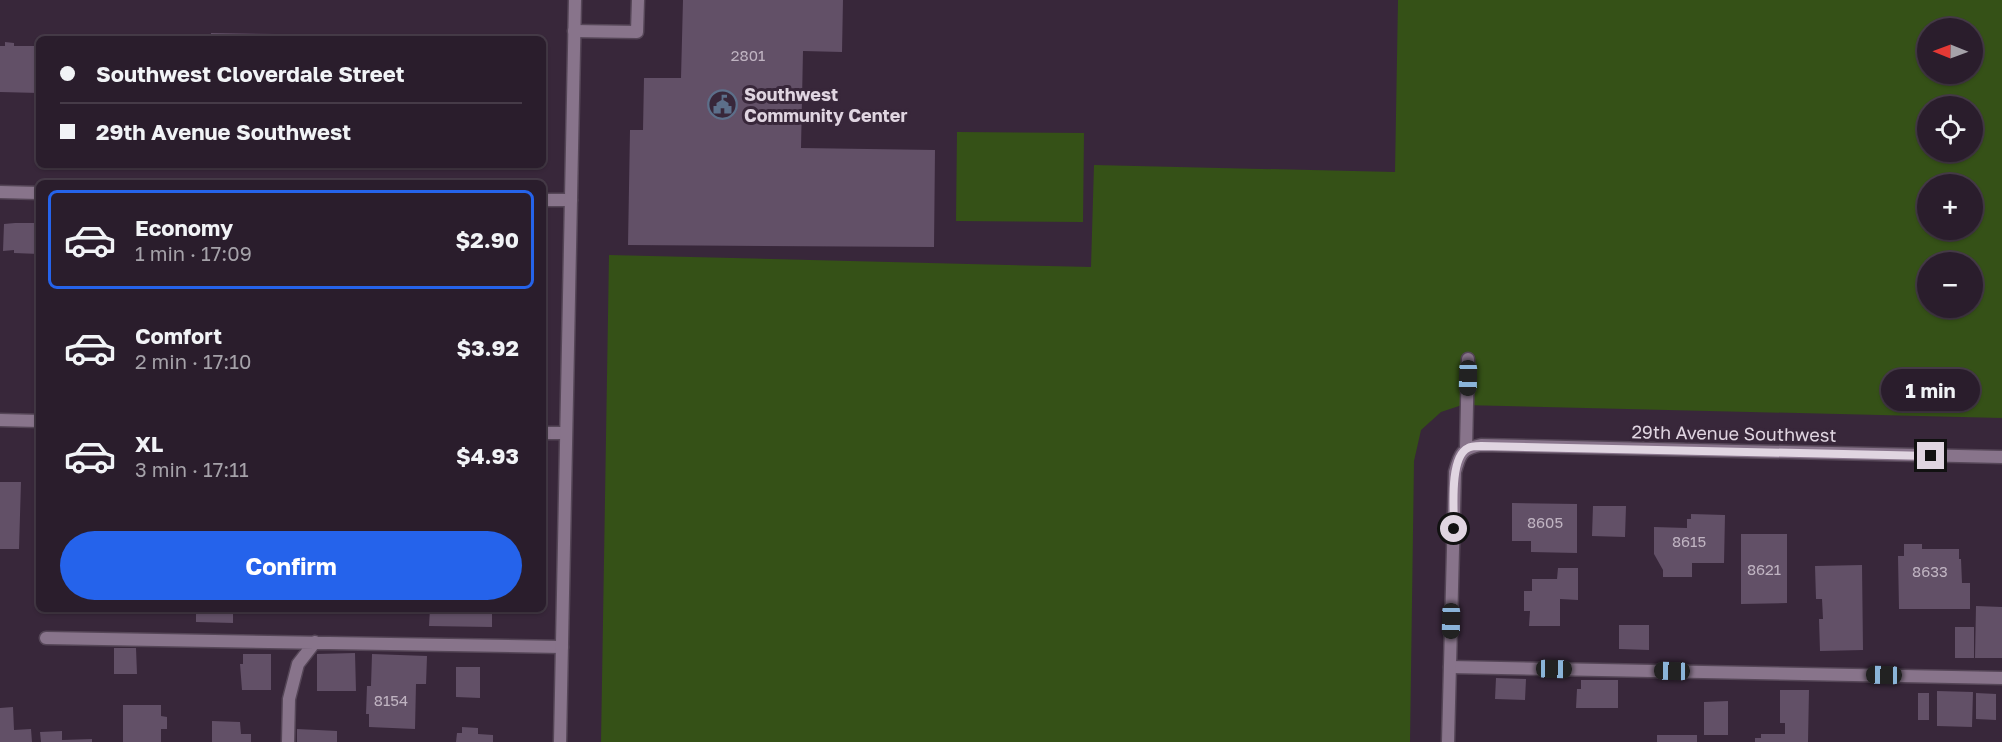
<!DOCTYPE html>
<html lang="en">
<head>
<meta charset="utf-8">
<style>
	:root { --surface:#2a1d2c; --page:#322634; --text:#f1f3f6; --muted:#a5a2a9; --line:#463b48; --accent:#2563eb }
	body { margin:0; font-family:"Golos Text",sans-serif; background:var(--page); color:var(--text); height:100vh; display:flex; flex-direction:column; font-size:22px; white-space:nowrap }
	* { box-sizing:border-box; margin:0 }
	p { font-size:20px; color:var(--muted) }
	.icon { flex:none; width:33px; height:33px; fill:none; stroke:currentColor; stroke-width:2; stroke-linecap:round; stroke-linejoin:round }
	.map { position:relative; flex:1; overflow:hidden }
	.details { position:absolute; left:36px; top:180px; width:510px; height:432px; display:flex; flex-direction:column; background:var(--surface); border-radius:9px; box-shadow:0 2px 4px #0004,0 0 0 2px var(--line) }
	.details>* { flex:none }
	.top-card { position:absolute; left:36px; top:36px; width:510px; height:132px; border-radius:9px; box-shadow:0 2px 4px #0004,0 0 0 2px var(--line); display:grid; align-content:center; height:132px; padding:0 24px; background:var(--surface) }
	.needle { width:39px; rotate:271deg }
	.tools { position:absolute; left:1917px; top:18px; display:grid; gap:12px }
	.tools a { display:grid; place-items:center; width:66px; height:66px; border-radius:50%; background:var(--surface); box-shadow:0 2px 4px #0004,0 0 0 2px var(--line); font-size:30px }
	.end { position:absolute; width:27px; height:27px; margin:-14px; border:8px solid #e0d5e1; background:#111; box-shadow:0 0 0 3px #111 }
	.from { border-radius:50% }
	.bubble { position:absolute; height:42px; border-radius:21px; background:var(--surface); box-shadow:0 2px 4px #0004,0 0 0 2px var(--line); font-size:20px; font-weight:700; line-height:42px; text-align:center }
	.car { position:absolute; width:18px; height:36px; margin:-18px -9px; border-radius:8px; box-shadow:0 0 4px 2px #0007; background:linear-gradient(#222 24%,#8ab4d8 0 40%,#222 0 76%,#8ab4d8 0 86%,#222 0) }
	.top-card b { display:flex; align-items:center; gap:21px; height:57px; font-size:22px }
	.top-card b+b { border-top:2px solid var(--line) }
	.top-card i { width:15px; height:15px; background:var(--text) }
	ul { padding:10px 0 0; list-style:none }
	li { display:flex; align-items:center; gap:18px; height:99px; margin:0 12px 9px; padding:0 12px; border:3px solid transparent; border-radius:9px }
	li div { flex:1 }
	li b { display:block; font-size:22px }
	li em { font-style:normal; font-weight:700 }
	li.selected { border-color:var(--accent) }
	li>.icon { width:54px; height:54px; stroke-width:1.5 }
	.button { display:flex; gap:12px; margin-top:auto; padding:12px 24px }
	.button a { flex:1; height:69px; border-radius:36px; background:var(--accent); color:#fff; font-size:24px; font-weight:700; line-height:69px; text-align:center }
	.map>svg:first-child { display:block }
	.green { fill:#355117; fill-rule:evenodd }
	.building { fill:#625067 }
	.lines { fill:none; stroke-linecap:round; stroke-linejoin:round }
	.service-casing { stroke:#554657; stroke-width:15 }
	.minor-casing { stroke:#554657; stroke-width:15 }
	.tertiary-casing { stroke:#554657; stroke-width:15 }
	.service { stroke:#88748b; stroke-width:12 }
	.minor { stroke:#88748b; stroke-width:12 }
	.tertiary { stroke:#88748b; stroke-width:12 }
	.route { stroke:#e0d5e1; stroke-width:8 }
	.labels { text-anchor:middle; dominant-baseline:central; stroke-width:6; stroke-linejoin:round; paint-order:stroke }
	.number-label { font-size:15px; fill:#c0b4c2 }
	.poi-label { font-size:18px; font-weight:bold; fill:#e0d5e1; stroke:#38273a; text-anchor:start }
	.street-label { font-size:18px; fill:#e0d5e1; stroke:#38273a }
</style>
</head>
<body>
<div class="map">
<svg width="2002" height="742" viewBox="0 0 2002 742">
	<rect width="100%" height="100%" fill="#38273a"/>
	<path class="green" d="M 1398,0 L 2002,0 L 2002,418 L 1462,405 L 1441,412 L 1421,430 L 1414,461 L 1410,742 L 601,742 L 609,255 L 1091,267 L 1094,165 L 1395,172 ZM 1928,28 L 1972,28 L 1972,74 L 1928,74 ZM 1928,106 L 1972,106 L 1972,152 L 1928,152 ZM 1928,184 L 1972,184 L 1972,230 L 1928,230 ZM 1928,262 L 1972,262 L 1972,308 L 1928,308 Z
		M 957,132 L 1084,133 L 1083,222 L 956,221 Z"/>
	<path class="building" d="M 683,0 L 843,0 L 842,52 L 803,51 L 801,148 L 935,150 L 934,247 L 628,245 L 630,130 L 643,130 L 644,78 L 681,78 Z
		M 211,33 L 276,34 L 276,39 L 211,39 Z
		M 294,34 L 356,34 L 356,39 L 294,39 Z
		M 438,36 L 438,39 L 376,39 L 376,37 Z
		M 5,42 L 14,43 L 14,46 L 39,46 L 39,93 L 0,92 L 0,46 L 5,46 Z
		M 15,223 L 39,223 L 39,254 L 14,253 L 14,250 L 3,251 L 4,224 Z
		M 0,482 L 21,482 L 19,549 L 0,549 Z
		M 1512,503 L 1577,504 L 1577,553 L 1531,552 L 1531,541 L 1512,541 Z
		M 1593,506 L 1626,506 L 1625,537 L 1592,536 Z
		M 1691,514 L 1725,515 L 1724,563 L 1692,563 L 1692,577 L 1663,577 L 1663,570 L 1654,554 L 1654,527 L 1687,528 L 1687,519 L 1691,519 Z
		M 1741,534 L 1787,534 L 1787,603 L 1741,604 Z
		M 1904,544 L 1922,544 L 1922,549 L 1959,549 L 1959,559 L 1961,559 L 1962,583 L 1970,583 L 1970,609 L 1899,609 L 1898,556 L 1904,556 Z
		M 1862,565 L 1863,650 L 1820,651 L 1819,619 L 1823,619 L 1822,599 L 1816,599 L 1815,566 Z
		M 1558,568 L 1578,568 L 1578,600 L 1560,599 L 1560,626 L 1529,626 L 1530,611 L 1524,611 L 1524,591 L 1532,591 L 1532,579 L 1557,579 Z
		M 1976,606 L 2002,607 L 2002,658 L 1975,658 Z
		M 196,609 L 233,609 L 233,623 L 196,622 Z
		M 430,609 L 492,609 L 492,627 L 429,626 Z
		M 1619,625 L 1649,625 L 1649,650 L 1619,649 Z
		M 1955,627 L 1974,627 L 1974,658 L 1955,658 Z
		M 114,648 L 136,648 L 137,674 L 114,674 Z
		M 355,653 L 356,691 L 317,691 L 317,654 Z
		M 243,654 L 271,654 L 271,690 L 242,690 L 240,664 L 243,664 Z
		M 372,654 L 427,656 L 426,684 L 416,684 L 415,729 L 369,727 L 369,714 L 366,714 L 367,686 L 371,686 Z
		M 456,667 L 480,667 L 480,698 L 456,697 Z
		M 1496,678 L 1526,679 L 1525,700 L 1495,699 Z
		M 1581,680 L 1618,680 L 1618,708 L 1576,708 L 1577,689 L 1581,689 Z
		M 1780,690 L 1809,690 L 1808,742 L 1755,742 L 1755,738 L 1761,738 L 1761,734 L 1785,734 L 1785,723 L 1780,723 Z
		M 1937,691 L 1973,692 L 1972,727 L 1937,726 Z
		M 1918,693 L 1929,693 L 1929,720 L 1918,720 Z
		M 1976,693 L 1996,694 L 1996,720 L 1976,719 Z
		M 1728,701 L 1728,735 L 1704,735 L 1704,702 Z
		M 123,705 L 161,705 L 161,716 L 167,717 L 167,729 L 161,729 L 161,742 L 123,742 Z
		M 13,707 L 14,730 L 31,729 L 32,742 L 0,742 L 0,708 Z
		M 212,721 L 240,722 L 241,734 L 251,734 L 251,742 L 212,742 Z
		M 462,727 L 478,728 L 478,734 L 493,735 L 493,742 L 456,742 L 457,733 L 462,733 Z
		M 297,729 L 337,731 L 337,742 L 297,742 Z
		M 62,731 L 62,740 L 92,739 L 92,742 L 41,742 L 40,732 Z
		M 1657,735 L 1697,735 L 1697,742 L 1657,742 Z"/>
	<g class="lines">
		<defs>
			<path id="service" d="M 574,31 L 637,32 L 638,0
				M 0,192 L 39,193
				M 543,200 L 571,200
				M 1466,449 L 1468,359
				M 46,638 L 562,647
				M 1450,667 L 2002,678
				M 288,742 L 289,699 L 298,664 L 315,642"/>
			<path id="minor" d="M 0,420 L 39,421
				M 543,433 L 565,433
				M 1448,742 L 1455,472 C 1460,453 1462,449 1481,445 L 2002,457"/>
			<path id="tertiary" d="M 560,742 L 575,0"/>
		</defs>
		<use href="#service" class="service-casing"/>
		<use href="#minor" class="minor-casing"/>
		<use href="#tertiary" class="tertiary-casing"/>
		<use href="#service" class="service"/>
		<use href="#minor" class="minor"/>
		<use href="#tertiary" class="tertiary"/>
	</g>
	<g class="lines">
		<path class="route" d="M 1454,529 C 1454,511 1449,457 1468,448 C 1471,446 1477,446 1481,446 L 1931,456"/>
	</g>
	<defs>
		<symbol id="civic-ring" viewBox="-11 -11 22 22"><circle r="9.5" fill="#38273a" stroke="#5c6f8a" stroke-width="1.5"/><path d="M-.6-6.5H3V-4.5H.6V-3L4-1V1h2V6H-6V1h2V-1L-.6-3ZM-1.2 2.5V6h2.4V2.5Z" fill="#5c6f8a"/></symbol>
	</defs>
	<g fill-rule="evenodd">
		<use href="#civic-ring" x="706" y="88" width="33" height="33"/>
	</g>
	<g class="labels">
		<g class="number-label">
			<text x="748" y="55">2801</text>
			<text x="1545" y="522">8605</text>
			<text x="1689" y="541">8615</text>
			<text x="1764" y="569">8621</text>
			<text x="1930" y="571">8633</text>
			<text x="391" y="700">8154</text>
		</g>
		<g class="poi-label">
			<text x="744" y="94">Southwest<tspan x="744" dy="21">Community Center</tspan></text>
		</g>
		<g class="street-label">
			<text transform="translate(1734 433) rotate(1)">29th Avenue Southwest</text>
		</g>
	</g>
</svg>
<div class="tools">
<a><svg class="needle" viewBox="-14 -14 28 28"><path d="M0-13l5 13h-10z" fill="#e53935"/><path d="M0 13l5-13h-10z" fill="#a5a2a9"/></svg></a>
<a><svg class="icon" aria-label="locate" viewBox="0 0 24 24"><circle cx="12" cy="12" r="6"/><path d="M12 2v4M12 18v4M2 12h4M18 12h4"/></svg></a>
<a>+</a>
<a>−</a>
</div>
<i class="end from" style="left:1454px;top:529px"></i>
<i class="end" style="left:1931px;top:456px"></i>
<div class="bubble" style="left:1881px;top:369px;width:99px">1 min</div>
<i class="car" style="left:1468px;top:378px;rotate:181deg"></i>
<i class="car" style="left:1451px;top:621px;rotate:181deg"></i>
<i class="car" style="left:1554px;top:669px;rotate:91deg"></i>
<i class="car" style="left:1672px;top:671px;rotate:271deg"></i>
<i class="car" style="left:1884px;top:675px;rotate:271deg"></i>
<div class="top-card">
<b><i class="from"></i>Southwest Cloverdale Street</b>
<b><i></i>29th Avenue Southwest</b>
</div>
<section class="details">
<ul>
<li class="selected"><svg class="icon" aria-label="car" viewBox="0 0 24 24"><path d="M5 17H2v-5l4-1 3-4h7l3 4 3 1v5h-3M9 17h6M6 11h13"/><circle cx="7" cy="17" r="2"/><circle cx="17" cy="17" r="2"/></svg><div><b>Economy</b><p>1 min · 17:09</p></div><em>$2.90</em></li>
<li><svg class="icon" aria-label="car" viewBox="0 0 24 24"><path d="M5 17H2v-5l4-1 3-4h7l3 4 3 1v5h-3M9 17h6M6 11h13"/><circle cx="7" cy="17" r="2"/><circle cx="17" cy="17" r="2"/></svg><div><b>Comfort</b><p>2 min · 17:10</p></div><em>$3.92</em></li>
<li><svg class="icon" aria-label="car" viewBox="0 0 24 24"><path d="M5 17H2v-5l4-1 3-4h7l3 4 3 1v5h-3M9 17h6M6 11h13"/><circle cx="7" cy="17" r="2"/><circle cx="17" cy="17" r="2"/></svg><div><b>XL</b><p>3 min · 17:11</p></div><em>$4.93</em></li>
</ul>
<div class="button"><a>Confirm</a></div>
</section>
</div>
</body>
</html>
